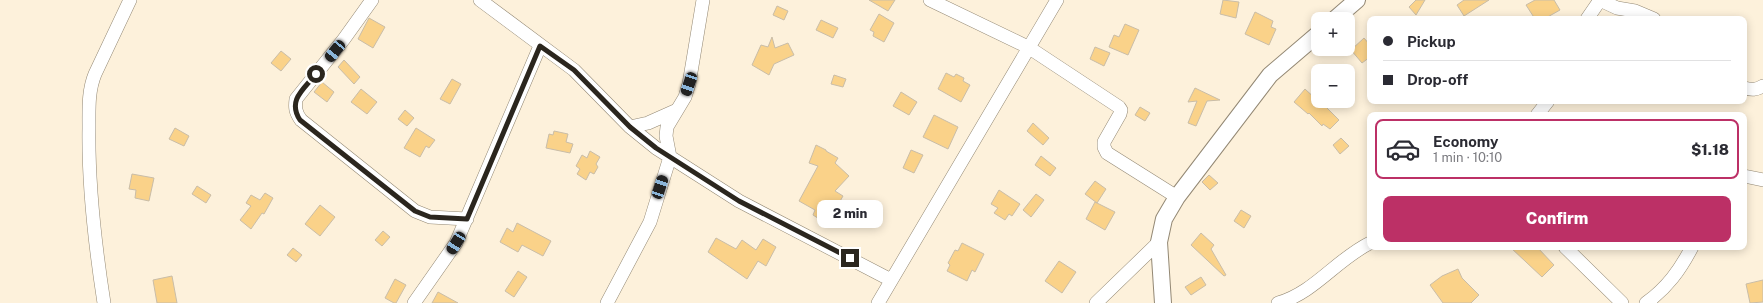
<!DOCTYPE html>
<html lang="en">
<head>
<meta charset="utf-8">
<style>
	:root { --surface:#fff; --page:#f2f2f3; --text:#2b2b33; --muted:#7c7c81; --line:#e1e1e2; --accent:#bc3066 }
	body { margin:0; font-family:"Public Sans",sans-serif; background:var(--page); color:var(--text); height:100vh; display:flex; flex-direction:column; font-size:15px; white-space:nowrap }
	* { box-sizing:border-box; margin:0 }
	p { font-size:13px; color:var(--muted) }
	.icon { flex:none; width:22px; height:22px; fill:none; stroke:currentColor; stroke-width:2; stroke-linecap:round; stroke-linejoin:round }
	.map { position:relative; flex:1; overflow:hidden }
	.drawer { position:absolute; left:1367px; top:112px; width:380px; height:138px; display:flex; flex-direction:column; background:var(--surface); border-radius:8px; box-shadow:0 2px 10px #0003 }
	.drawer>* { flex:none }
	.hud { position:absolute; left:1367px; top:16px; width:380px; height:88px; border-radius:8px; box-shadow:0 2px 10px #0003; display:grid; align-content:center; height:88px; padding:0 16px; background:var(--surface) }
	.fabs { position:absolute; left:1311px; top:12px; display:grid; gap:8px }
	.fabs a { display:grid; place-items:center; width:44px; height:44px; border-radius:8px; background:var(--surface); box-shadow:0 2px 10px #0003; font-size:20px }
	.end { position:absolute; width:18px; height:18px; margin:-9px; border:5px solid #2b261e; background:#fff; box-shadow:0 0 0 2px #fff }
	.from { border-radius:50% }
	.bubble { position:absolute; height:28px; border-radius:8px; background:var(--surface); box-shadow:0 2px 10px #0003; font-size:13px; font-weight:800; line-height:28px; text-align:center }
	.car { position:absolute; width:12px; height:24px; margin:-12px -6px; border-radius:5px; box-shadow:0 0 3px 1px #0007; background:linear-gradient(#222 24%,#8ab4d8 0 40%,#222 0 76%,#8ab4d8 0 86%,#222 0) }
	.hud b { display:flex; align-items:center; gap:14px; height:38px; font-size:15px }
	.hud b+b { border-top:1px solid var(--line) }
	.hud i { width:10px; height:10px; background:var(--text) }
	ul { padding:7px 0 0; list-style:none }
	li { display:flex; align-items:center; gap:12px; height:60px; margin:0 8px 6px; padding:0 8px; border:2px solid transparent; border-radius:8px }
	li div { flex:1 }
	li b { display:block; font-size:15px }
	li em { font-style:normal; font-weight:800 }
	li.current { border-color:var(--accent) }
	li>.icon { width:36px; height:36px; stroke-width:1.5 }
	.primary-button { display:flex; gap:8px; margin-top:auto; padding:8px 16px }
	.primary-button a { flex:1; height:46px; border-radius:8px; background:var(--accent); color:#fff; font-size:16px; font-weight:800; line-height:46px; text-align:center }
	.map>svg:first-child { display:block }
	.building { fill:#fad289; stroke:#c9bda8 }
	.lines { fill:none; stroke-linecap:round; stroke-linejoin:round }
	.minor-casing { stroke:#938874; stroke-width:14 }
	.tertiary-casing { stroke:#938874; stroke-width:18 }
	.minor { stroke:#fff; stroke-width:13 }
	.tertiary { stroke:#fff; stroke-width:16 }
	.route { stroke:#2b261e; stroke-width:5 }
</style>
</head>
<body>
<div class="map">
<svg width="1763" height="303" viewBox="0 0 1763 303">
	<rect width="100%" height="100%" fill="#fdf1db"/>
	<path class="building" d="M 869,0 L 895,0 L 888,11 Z
		M 1223,0 L 1239,2 L 1236,18 L 1220,14 Z
		M 1416,0 L 1425,0 L 1416,15 L 1409,7 Z
		M 1464,0 L 1489,0 L 1464,16 L 1457,5 Z
		M 1535,0 L 1554,0 L 1560,10 L 1544,19 L 1535,19 L 1526,5 Z
		M 777,6 L 788,11 L 784,20 L 773,15 Z
		M 1255,12 L 1273,21 L 1271,27 L 1276,29 L 1269,45 L 1245,34 Z
		M 879,14 L 894,23 L 884,42 L 873,36 L 874,32 L 870,30 Z
		M 369,18 L 385,27 L 373,48 L 358,39 Z
		M 821,20 L 838,28 L 833,38 L 816,30 Z
		M 1125,24 L 1139,30 L 1128,55 L 1109,47 L 1114,35 L 1119,37 Z
		M 772,37 L 775,48 L 788,43 L 794,55 L 774,64 L 769,75 L 752,65 L 761,45 L 768,47 Z
		M 1364,38 L 1370,45 L 1370,57 L 1362,63 L 1351,50 Z
		M 1095,47 L 1110,53 L 1104,66 L 1090,59 Z
		M 281,51 L 291,59 L 281,71 L 271,63 Z
		M 344,60 L 360,77 L 354,84 L 338,67 Z
		M 946,73 L 954,77 L 956,74 L 964,78 L 963,81 L 970,85 L 961,102 L 938,89 Z
		M 834,75 L 846,79 L 843,87 L 831,84 Z
		M 452,79 L 461,84 L 450,104 L 440,99 Z
		M 322,82 L 334,92 L 327,102 L 314,92 Z
		M 1195,88 L 1220,100 L 1207,101 L 1196,126 L 1188,123 L 1197,101 L 1188,102 Z
		M 361,89 L 377,102 L 367,114 L 351,102 Z
		M 1305,89 L 1318,101 L 1322,103 L 1339,120 L 1330,129 L 1323,124 L 1322,126 L 1309,113 L 1308,114 L 1294,102 Z
		M 901,92 L 917,102 L 909,115 L 893,106 Z
		M 1140,107 L 1150,113 L 1145,121 L 1135,115 Z
		M 405,110 L 414,118 L 407,126 L 398,119 Z
		M 934,115 L 958,127 L 948,149 L 923,137 Z
		M 1033,123 L 1049,138 L 1043,145 L 1027,131 Z
		M 175,128 L 189,136 L 184,146 L 169,139 Z
		M 416,128 L 435,140 L 429,148 L 426,146 L 420,157 L 404,148 Z
		M 554,131 L 568,134 L 566,142 L 573,144 L 570,153 L 546,148 L 549,134 L 553,135 Z
		M 1341,138 L 1349,146 L 1340,154 L 1333,145 Z
		M 816,145 L 826,150 L 826,151 L 838,158 L 835,163 L 849,176 L 835,191 L 843,196 L 839,203 L 842,205 L 838,212 L 840,213 L 832,227 L 813,215 L 815,210 L 799,201 L 818,166 L 809,163 Z
		M 911,150 L 923,155 L 914,173 L 903,168 Z
		M 590,151 L 600,157 L 596,164 L 598,167 L 594,174 L 590,172 L 586,180 L 577,174 L 580,169 L 576,166 L 582,155 L 587,158 Z
		M 1041,156 L 1056,168 L 1050,176 L 1035,165 Z
		M 132,174 L 154,178 L 149,201 L 135,198 L 136,190 L 129,189 Z
		M 1209,175 L 1218,183 L 1210,190 L 1202,182 Z
		M 1095,181 L 1106,189 L 1097,203 L 1085,194 Z
		M 197,186 L 211,195 L 206,203 L 192,194 Z
		M 999,190 L 1020,204 L 1012,216 L 1009,214 L 1005,220 L 994,213 L 998,208 L 991,204 Z
		M 265,193 L 273,198 L 264,214 L 262,213 L 251,229 L 240,220 L 251,206 L 246,203 L 251,195 L 260,200 Z
		M 1036,194 L 1044,200 L 1031,217 L 1023,210 Z
		M 1095,202 L 1115,212 L 1105,230 L 1086,219 Z
		M 320,205 L 335,217 L 320,236 L 305,224 Z
		M 1241,210 L 1251,216 L 1244,228 L 1234,221 Z
		M 517,223 L 551,241 L 543,256 L 522,245 L 518,252 L 500,242 L 507,228 L 513,232 Z
		M 383,231 L 390,237 L 382,246 L 375,240 Z
		M 1201,233 L 1214,245 L 1211,249 L 1226,275 L 1224,276 L 1191,245 Z
		M 716,238 L 736,249 L 742,240 L 756,250 L 763,239 L 776,247 L 766,266 L 758,261 L 747,279 L 708,252 Z
		M 962,243 L 984,254 L 975,272 L 972,270 L 967,281 L 947,271 L 950,265 L 948,263 L 955,250 L 958,251 Z
		M 1510,247 L 1537,247 L 1554,265 L 1542,277 Z
		M 293,248 L 302,255 L 296,262 L 287,255 Z
		M 1059,261 L 1076,272 L 1062,293 L 1045,281 Z
		M 1458,269 L 1462,278 L 1479,295 L 1471,303 L 1443,303 L 1430,285 L 1442,276 Z
		M 518,271 L 527,277 L 514,297 L 505,291 Z
		M 172,276 L 177,303 L 157,303 L 153,280 Z
		M 1201,277 L 1206,285 L 1191,295 L 1185,287 Z
		M 395,279 L 406,285 L 396,303 L 394,303 L 385,298 Z
		M 1763,280 L 1763,302 L 1750,303 L 1746,284 Z
		M 438,292 L 458,303 L 432,303 Z"/>
	<g class="lines">
		<defs>
			<path id="minor" d="M 372,0 L 344,39 L 296,99 C 295,107 295,112 301,120 L 415,211 L 430,217 L 467,219
				M 480,0 L 574,70 L 630,127 L 656,148 L 739,201 L 891,280
				M 930,0 L 1028,47 L 1119,107 L 1121,110 L 1120,114 L 1104,142 L 1104,147 L 1107,153 L 1177,197
				M 1587,19 L 1600,0 L 1617,8 L 1635,11 L 1654,19
				M 1744,88 C 1752,90 1756,90 1763,86
				M 1537,115 L 1548,101
				M 630,127 L 648,123 L 675,111
				M 1744,176 L 1763,180
				M 1565,247 L 1622,303
				M 104,303 C 95,245 88,186 89,128 C 89,109 88,91 95,74 L 130,0
				M 414,303 L 456,243 L 540,46
				M 607,303 L 650,222 L 670,157 L 666,136 L 667,127 L 685,97 L 689,84 L 703,0
				M 878,303 L 1057,0
				M 1096,303 L 1159,242
				M 1278,303 C 1314,293 1337,259 1370,243
				M 1646,303 C 1667,288 1680,270 1692,247"/>
			<path id="tertiary" d="M 1335,19 L 1357,0
				M 1163,303 L 1159,242 L 1164,219 L 1177,197 L 1270,75 L 1318,34"/>
		</defs>
		<use href="#minor" class="minor-casing"/>
		<use href="#tertiary" class="tertiary-casing"/>
		<use href="#minor" class="minor"/>
		<use href="#tertiary" class="tertiary"/>
	</g>
	<g class="lines">
		<path class="route" d="M 316,74 C 304,89 287,100 300,120 L 415,211 L 430,217 L 467,219 L 540,46 L 574,70 L 630,127 L 656,148 L 739,201 L 850,258"/>
	</g>
</svg>
<div class="fabs">
<a>+</a>
<a>−</a>
</div>
<i class="end from" style="left:316px;top:74px"></i>
<i class="end" style="left:850px;top:258px"></i>
<div class="bubble" style="left:817px;top:200px;width:66px">2 min</div>
<i class="car" style="left:335px;top:51px;rotate:219deg"></i>
<i class="car" style="left:689px;top:84px;rotate:199deg"></i>
<i class="car" style="left:660px;top:187px;rotate:18deg"></i>
<i class="car" style="left:456px;top:243px;rotate:212deg"></i>
<div class="hud">
<b><i class="from"></i>Pickup</b>
<b><i></i>Drop-off</b>
</div>
<section class="drawer">
<ul>
<li class="current"><svg class="icon" aria-label="car" viewBox="0 0 24 24"><path d="M5 17H2v-5l4-1 3-4h7l3 4 3 1v5h-3M9 17h6M6 11h13"/><circle cx="7" cy="17" r="2"/><circle cx="17" cy="17" r="2"/></svg><div><b>Economy</b><p>1 min · 10:10</p></div><em>$1.18</em></li>
</ul>
<div class="primary-button"><a>Confirm</a></div>
</section>
</div>
</body>
</html>
